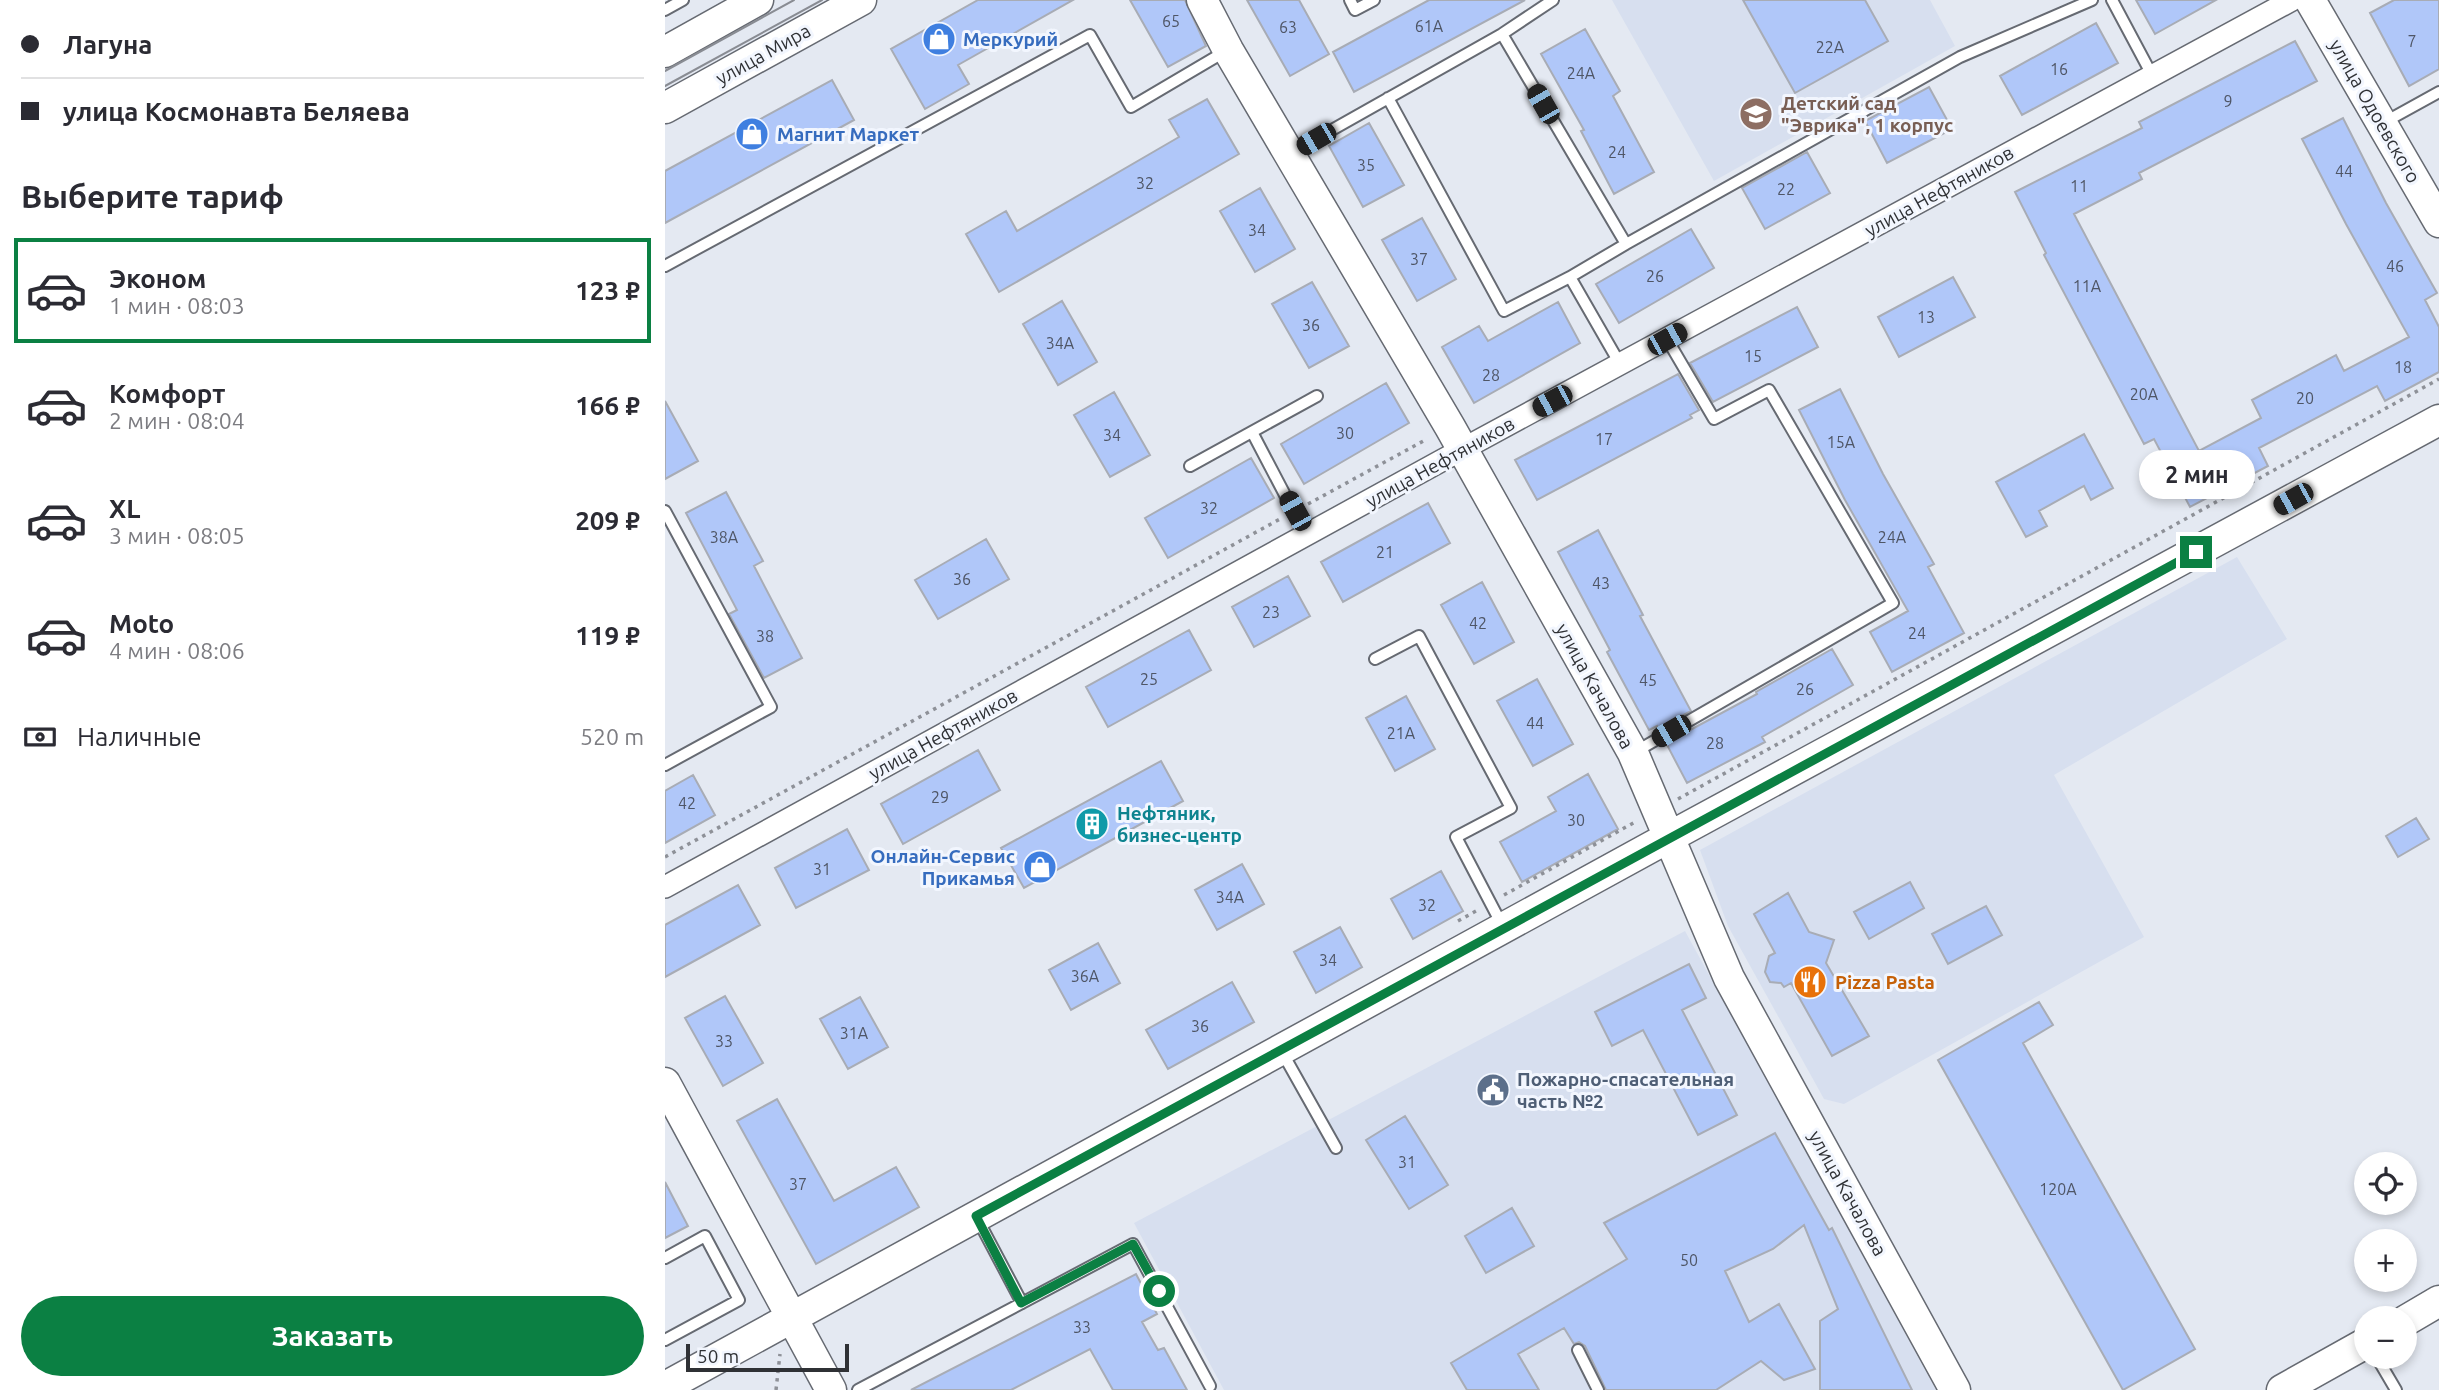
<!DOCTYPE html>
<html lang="ru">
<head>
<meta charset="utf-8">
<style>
	:root { --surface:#fff; --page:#f7f7f7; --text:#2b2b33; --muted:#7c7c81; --line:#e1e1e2; --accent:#0b8043 }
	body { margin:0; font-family:Ubuntu,sans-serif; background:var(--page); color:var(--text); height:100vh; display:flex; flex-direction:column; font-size:26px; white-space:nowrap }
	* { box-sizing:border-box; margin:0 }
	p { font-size:23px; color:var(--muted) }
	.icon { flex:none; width:38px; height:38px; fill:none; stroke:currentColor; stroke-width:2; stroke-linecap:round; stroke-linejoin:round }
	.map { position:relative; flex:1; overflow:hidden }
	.side { display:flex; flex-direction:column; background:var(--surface); width:665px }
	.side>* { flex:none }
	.hud { display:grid; align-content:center; height:154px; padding:0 21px; background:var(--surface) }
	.buttons { position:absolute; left:1689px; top:1152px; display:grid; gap:14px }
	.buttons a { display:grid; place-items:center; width:63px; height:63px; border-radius:50%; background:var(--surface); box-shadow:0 4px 10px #0003; font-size:35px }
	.scale { position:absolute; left:21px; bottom:18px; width:163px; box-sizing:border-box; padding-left:7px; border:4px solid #2f3135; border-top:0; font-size:19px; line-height:24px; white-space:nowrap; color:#2f3135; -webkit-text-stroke:5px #f2f6fe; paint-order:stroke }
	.end { position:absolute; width:32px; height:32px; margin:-16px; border:9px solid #0b8043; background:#fff; box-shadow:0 0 0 4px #fff }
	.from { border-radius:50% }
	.bubble { position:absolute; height:49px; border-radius:24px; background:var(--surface); box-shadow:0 4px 10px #0003; font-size:23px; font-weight:700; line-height:49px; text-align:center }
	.car { position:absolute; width:21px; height:42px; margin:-21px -10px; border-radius:9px; box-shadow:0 0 5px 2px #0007; background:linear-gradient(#222 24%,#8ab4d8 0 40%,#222 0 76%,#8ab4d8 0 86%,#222 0) }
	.hud b { display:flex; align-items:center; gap:24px; height:66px; font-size:26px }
	.hud b+b { border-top:2px solid var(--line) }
	.hud i { width:18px; height:18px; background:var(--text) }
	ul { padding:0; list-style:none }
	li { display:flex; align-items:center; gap:21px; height:105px; margin:0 14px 10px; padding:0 7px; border:4px solid transparent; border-radius:0px }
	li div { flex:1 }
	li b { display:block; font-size:26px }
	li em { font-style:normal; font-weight:700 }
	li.selected { border-color:var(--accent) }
	li>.icon { width:63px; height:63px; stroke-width:1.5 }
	h2 { padding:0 21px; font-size:32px; line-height:84px }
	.pay { display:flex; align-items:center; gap:18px; height:77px; padding:0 21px; font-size:26px }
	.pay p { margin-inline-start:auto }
	.primary-button { display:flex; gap:14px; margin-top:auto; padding:14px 21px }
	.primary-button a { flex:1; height:80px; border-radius:42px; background:var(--accent); color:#fff; font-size:28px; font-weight:700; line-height:80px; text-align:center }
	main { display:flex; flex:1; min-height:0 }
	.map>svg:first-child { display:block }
	.built { fill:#d7dfef }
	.building { fill:#b0c7f9; stroke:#a8acb5; stroke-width:2 }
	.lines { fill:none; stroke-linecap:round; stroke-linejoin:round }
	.lane-casing { stroke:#666a72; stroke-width:14 }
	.street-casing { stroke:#666a72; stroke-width:24 }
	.secondary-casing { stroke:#666a72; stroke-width:33 }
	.path { stroke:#8e9198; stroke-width:3.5; stroke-dasharray:3.5 5; stroke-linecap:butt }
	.lane { stroke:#fff; stroke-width:10 }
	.street { stroke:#fff; stroke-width:21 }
	.secondary { stroke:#fff; stroke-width:30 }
	.tram { stroke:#898c93; stroke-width:2 }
	.route { stroke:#0b8043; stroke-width:9 }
	.labels { text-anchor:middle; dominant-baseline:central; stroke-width:6; stroke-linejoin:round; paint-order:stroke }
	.number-label { font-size:16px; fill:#4f5666 }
	.shop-label { font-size:19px; font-weight:bold; fill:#366cbe; stroke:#f2f6fe; text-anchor:start }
	.street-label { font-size:19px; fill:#2f3135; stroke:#f2f6fe }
	.education-label { font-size:19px; font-weight:bold; fill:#785e54; stroke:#f2f6fe; text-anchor:start }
	.culture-label { font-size:19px; font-weight:bold; fill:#0d838f; stroke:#f2f6fe; text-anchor:start }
	.food-label { font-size:19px; font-weight:bold; fill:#c56008; stroke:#f2f6fe; text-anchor:start }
	.service-label { font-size:19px; font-weight:bold; fill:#4e5e75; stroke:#f2f6fe; text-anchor:start }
</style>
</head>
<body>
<main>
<section class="side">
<div class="hud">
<b><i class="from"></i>Лагуна</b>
<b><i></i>улица Космонавта Беляева</b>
</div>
<h2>Выберите тариф</h2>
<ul>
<li class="selected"><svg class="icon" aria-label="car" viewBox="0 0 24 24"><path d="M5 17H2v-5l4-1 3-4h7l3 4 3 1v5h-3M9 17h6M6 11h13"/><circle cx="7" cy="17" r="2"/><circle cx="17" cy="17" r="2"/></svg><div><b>Эконом</b><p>1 мин · 08:03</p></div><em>123 ₽</em></li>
<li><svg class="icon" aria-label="car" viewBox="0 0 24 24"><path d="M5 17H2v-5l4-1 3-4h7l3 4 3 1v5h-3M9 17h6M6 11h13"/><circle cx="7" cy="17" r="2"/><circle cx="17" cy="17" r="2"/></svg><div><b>Комфорт</b><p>2 мин · 08:04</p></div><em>166 ₽</em></li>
<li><svg class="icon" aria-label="car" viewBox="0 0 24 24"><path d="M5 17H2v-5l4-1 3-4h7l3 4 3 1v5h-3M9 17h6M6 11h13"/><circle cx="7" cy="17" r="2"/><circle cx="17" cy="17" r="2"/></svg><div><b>XL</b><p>3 мин · 08:05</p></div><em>209 ₽</em></li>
<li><svg class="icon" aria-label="car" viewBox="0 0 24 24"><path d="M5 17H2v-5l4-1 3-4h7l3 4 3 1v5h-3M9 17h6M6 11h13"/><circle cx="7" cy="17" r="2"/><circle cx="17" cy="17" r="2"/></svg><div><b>Moto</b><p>4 мин · 08:06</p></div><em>119 ₽</em></li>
</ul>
<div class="pay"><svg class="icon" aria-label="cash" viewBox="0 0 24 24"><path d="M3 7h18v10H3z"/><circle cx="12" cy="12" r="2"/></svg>Наличные<p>520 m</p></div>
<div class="primary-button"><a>Заказать</a></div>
</section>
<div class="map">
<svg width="1774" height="1390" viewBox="0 0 1774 1390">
	<rect width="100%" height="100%" fill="#e4e9f2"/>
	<path class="built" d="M 947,0 L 1265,0 L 1290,46 L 1049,181 Z
		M 1572,557 L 1622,639 L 1389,775 L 1479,937 L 1179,1104 L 1159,1099 L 1063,926 L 1035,850 Z
		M 1020,931 L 1271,1390 L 559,1390 L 469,1223 Z"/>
	<path class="building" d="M 313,0 L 408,0 L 293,65 L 304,84 L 260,109 L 226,49 Z
		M 465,0 L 520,0 L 541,46 L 503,67 Z
		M 582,0 L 634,0 L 664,54 L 625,76 Z
		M 764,0 L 860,0 L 689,92 L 668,52 Z
		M 1078,0 L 1200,0 L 1223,41 L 1130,93 Z
		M 1471,0 L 1551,0 L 1490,34 Z
		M 1729,0 L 1774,0 L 1774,69 L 1744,86 L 1705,13 Z
		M 1431,23 L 1453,63 L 1357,115 L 1335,76 Z
		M 920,29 L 955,91 L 948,96 L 989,172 L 949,194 L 916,131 L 919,130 L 876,54 Z
		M 1630,41 L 1652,81 L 1474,173 L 1477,179 L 1409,214 L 1534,451 L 1596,418 L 1587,400 L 1671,355 L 1679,371 L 1744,337 L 1681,224 L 1637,139 L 1678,118 L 1721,203 L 1772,293 L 1760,300 L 1774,327 L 1774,372 L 1720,401 L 1712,386 L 1594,448 L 1603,466 L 1525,507 L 1489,439 L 1479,444 L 1379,255 L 1381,253 L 1350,192 L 1477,128 L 1474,122 Z
		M 167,80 L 189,120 L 0,223 L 0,171 Z
		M 1264,87 L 1287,129 L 1222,163 L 1200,121 Z
		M 542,99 L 574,154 L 334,292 L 301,234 L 341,211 L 352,231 L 514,137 L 504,120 Z
		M 704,123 L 739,185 L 698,207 L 664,146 Z
		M 1142,152 L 1165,193 L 1100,229 L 1077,188 Z
		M 595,188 L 630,249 L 590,272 L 555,211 Z
		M 757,218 L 791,279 L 752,301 L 717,240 Z
		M 1026,229 L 1049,268 L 954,323 L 931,284 Z
		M 1288,277 L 1310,317 L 1234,357 L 1213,317 Z
		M 647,282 L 684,346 L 644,368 L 607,304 Z
		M 397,301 L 432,362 L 393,385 L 358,324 Z
		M 893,302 L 915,343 L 809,403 L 777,347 L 814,326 L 823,341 Z
		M 1132,307 L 1153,347 L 1048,402 L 1025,363 Z
		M 1013,374 L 1034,410 L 1025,415 L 1027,418 L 872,500 L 850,460 Z
		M 721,383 L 744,423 L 639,484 L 616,444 Z
		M 1175,389 L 1218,474 L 1269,564 L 1263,567 L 1299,633 L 1227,672 L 1205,632 L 1243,611 L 1180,500 L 1134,410 Z
		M 449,392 L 485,455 L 445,477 L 409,415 Z
		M 0,401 L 33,461 L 0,479 Z
		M 1419,434 L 1448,488 L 1426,500 L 1419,486 L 1374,511 L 1382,526 L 1361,537 L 1331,482 Z
		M 586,458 L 609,498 L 503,558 L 480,518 Z
		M 61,492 L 98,561 L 89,566 L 137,658 L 99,678 L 64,614 L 72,610 L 21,513 Z
		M 763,503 L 785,543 L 678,602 L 656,562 Z
		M 933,530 L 978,615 L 975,616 L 1026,711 L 993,729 L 992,726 L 984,730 L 942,652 L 945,650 L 893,552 Z
		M 321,539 L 344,579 L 273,619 L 250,580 Z
		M 623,576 L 645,616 L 589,647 L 567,607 Z
		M 817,582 L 849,642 L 809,664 L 776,605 Z
		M 524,630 L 546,670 L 443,727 L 421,687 Z
		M 1167,649 L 1188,685 L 1097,737 L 1100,742 L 1022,783 L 1001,743 L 1092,694 L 1091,692 Z
		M 872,679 L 908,744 L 868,766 L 832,701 Z
		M 741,696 L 770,749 L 730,771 L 701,718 Z
		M 313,750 L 335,790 L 238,844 L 216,804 Z
		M 496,761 L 518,801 L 359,888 L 336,848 Z
		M 923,774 L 953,829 L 857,882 L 835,842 L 891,811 L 883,797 Z
		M 28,775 L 50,815 L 0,843 L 0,791 Z
		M 1751,818 L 1764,839 L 1733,857 L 1721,836 Z
		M 182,829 L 204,870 L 131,908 L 110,868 Z
		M 577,864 L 599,904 L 552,930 L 530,890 Z
		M 776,871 L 798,911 L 748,939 L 726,899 Z
		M 1245,882 L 1259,908 L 1204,939 L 1189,912 Z
		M 73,885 L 95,925 L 0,977 L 0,925 Z
		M 1123,893 L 1144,932 L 1169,940 L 1161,963 L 1204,1036 L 1167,1056 L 1126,983 L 1119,987 L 1116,983 L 1105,982 L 1100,972 L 1104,956 L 1110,953 L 1089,914 Z
		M 1321,906 L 1337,935 L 1283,964 L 1267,934 Z
		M 675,927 L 697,967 L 651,993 L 629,952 Z
		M 433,943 L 455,983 L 406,1010 L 384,970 Z
		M 1024,964 L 1041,998 L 1017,1010 L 1072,1115 L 1033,1135 L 978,1030 L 947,1046 L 930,1012 Z
		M 567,982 L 589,1022 L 503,1069 L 481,1030 Z
		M 60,996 L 98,1063 L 58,1086 L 20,1018 Z
		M 195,997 L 223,1047 L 183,1069 L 155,1019 Z
		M 1374,1002 L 1388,1025 L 1358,1043 L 1530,1349 L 1458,1390 L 1273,1060 Z
		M 112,1099 L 169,1201 L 231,1167 L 254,1207 L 151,1264 L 72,1121 Z
		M 740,1116 L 783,1185 L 744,1209 L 701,1140 Z
		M 1110,1133 L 1164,1230 L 1167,1228 L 1247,1390 L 1155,1390 L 1155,1321 L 1173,1309 L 1139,1225 L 1108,1249 L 1060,1271 L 1084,1322 L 1114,1304 L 1150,1369 L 1119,1380 L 1096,1361 L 1051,1390 L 941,1390 L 920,1346 L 914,1342 L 909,1344 L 899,1328 L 853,1354 L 874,1390 L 802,1390 L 786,1363 L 962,1259 L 939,1223 Z
		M 0,1182 L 23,1226 L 0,1238 Z
		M 847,1208 L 869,1246 L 821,1273 L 800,1236 Z
		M 471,1274 L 492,1314 L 477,1322 L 493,1350 L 499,1348 L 522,1390 L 448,1390 L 425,1349 L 346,1390 L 246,1390 Z"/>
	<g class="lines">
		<defs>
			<path id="lane" d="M 685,0 L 690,10 L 709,0
				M 1447,0 L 1487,75
				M 0,10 L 18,0
				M 837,34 L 961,244 L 905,277 L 955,364
				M 723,98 L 839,311 L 905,277
				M 1718,123 L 1774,92
				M 626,153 L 837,34 L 888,0
				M 961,244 L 1295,57 L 1427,0
				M 0,266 L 425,35 L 466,107 L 561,51
				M 587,432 L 641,535
				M 525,466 L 652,396
				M 0,511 L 106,707 L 0,765
				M 710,659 L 754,636 L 846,808 L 791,837 L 837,925
				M 970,752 L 1228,603 L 1104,390 L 1049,419 L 1002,339
				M 617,1052 L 671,1148
				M 312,1218 L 357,1303
				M 0,1258 L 40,1236 L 74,1300 L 0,1340
				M 913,1350 L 933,1390
				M 1711,1356 L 1731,1390
				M 193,1390 L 468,1244 L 545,1386"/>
			<path id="street" d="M 0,887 L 774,462 L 1627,0"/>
			<path id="secondary" d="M 537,0 L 563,50 L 785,427 L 968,753 L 1064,978 L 1290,1390
				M 1645,0 L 1774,222
				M 0,52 L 93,0
				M 0,108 L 196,0
				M 0,1083 L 166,1390
				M 1740,1321 L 1774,1301
				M 0,1387 L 986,847 L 1774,420
				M 1617,1390 L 1701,1343"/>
		</defs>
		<use href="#lane" class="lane-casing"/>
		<use href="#street" class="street-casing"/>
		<use href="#secondary" class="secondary-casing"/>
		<path class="path" d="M 643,504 L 762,439
			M 1013,799 L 1774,379
			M 0,857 L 615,519
			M 839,895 L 970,822
			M 793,921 L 811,911
			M 111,1390 L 115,1354"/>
		<use href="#lane" class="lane"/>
		<use href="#street" class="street"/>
		<use href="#secondary" class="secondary"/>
		<path class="tram" d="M 0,71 L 129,0
			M 0,86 L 157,0"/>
	</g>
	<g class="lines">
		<path class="route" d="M 494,1291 L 468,1244 L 356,1303 L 311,1216 L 1531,552"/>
	</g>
	<defs>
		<symbol id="shop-disc" viewBox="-11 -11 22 22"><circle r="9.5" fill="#3f7fe0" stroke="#f2f6fe"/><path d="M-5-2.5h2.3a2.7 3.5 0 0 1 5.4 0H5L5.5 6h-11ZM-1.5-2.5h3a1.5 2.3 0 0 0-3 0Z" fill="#fff"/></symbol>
		<symbol id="school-disc" viewBox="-11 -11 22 22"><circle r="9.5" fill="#8d6e63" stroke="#f2f6fe"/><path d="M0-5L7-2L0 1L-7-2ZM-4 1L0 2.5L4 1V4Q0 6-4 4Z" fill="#fff"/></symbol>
		<symbol id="building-disc" viewBox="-11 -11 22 22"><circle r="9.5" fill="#0f9aa8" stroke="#f2f6fe"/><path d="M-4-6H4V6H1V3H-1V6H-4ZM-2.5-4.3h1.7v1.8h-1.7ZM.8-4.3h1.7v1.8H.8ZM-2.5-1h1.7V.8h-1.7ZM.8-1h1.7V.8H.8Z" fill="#fff"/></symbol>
		<symbol id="restaurant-disc" viewBox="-11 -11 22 22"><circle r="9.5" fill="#e8710a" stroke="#f2f6fe"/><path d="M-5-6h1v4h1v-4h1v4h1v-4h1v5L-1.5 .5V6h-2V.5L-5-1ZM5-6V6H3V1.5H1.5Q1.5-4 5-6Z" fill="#fff"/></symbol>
		<symbol id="civic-disc" viewBox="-11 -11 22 22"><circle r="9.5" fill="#5c6f8a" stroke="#f2f6fe"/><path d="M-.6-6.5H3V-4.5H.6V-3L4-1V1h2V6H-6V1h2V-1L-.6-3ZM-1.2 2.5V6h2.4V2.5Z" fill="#fff"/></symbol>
	</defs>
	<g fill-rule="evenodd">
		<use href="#shop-disc" x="255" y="20" width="38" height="38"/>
		<use href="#school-disc" x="1072" y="95" width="38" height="38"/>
		<use href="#shop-disc" x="68" y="115" width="38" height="38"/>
		<use href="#building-disc" x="408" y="805" width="38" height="38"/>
		<use href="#shop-disc" x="356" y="848" width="38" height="38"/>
		<use href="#restaurant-disc" x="1126" y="963" width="38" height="38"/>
		<use href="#civic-disc" x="809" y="1071" width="38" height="38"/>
	</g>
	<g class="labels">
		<g class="number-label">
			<text x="506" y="21">65</text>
			<text x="764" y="26">61А</text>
			<text x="623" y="27">63</text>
			<text x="1747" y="41">7</text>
			<text x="1165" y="47">22А</text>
			<text x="1394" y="69">16</text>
			<text x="916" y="73">24А</text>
			<text x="1563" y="101">9</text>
			<text x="952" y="152">24</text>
			<text x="701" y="165">35</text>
			<text x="1679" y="171">44</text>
			<text x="480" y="183">32</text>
			<text x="1414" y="186">11</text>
			<text x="1121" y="189">22</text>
			<text x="592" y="230">34</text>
			<text x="754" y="259">37</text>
			<text x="1730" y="266">46</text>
			<text x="990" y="276">26</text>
			<text x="1422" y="286">11А</text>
			<text x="1261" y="317">13</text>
			<text x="646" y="325">36</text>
			<text x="395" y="343">34А</text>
			<text x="1088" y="356">15</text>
			<text x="1738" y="367">18</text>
			<text x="826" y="375">28</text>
			<text x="1479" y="394">20А</text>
			<text x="1640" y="398">20</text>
			<text x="680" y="433">30</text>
			<text x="447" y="435">34</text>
			<text x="939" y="439">17</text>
			<text x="1176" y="442">15А</text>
			<text x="544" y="508">32</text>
			<text x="59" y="537">38А</text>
			<text x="1227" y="537">24А</text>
			<text x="720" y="552">21</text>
			<text x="297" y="579">36</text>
			<text x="936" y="583">43</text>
			<text x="606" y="612">23</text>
			<text x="813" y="623">42</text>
			<text x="1252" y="633">24</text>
			<text x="100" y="636">38</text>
			<text x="484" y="679">25</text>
			<text x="983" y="680">45</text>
			<text x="1140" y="689">26</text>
			<text x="870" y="723">44</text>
			<text x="736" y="733">21А</text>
			<text x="1050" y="743">28</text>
			<text x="275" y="797">29</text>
			<text x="22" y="803">42</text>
			<text x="911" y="820">30</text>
			<text x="157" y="869">31</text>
			<text x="565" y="897">34А</text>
			<text x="762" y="905">32</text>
			<text x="663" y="960">34</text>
			<text x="420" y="976">36А</text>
			<text x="535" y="1026">36</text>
			<text x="189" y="1033">31А</text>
			<text x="59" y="1041">33</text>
			<text x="742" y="1162">31</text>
			<text x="133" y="1184">37</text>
			<text x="1393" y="1189">120А</text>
			<text x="1024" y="1260">50</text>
			<text x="417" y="1327">33</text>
		</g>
		<g class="shop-label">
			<text x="298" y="39">Меркурий</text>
			<text x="112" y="134">Магнит Маркет</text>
			<text x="350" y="856" text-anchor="end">Онлайн-Сервис<tspan x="350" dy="22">Прикамья</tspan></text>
		</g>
		<g class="street-label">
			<text transform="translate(98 54) rotate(-29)">улица Мира</text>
			<text transform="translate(1710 111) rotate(60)">улица Одоевского</text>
			<text transform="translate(1274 191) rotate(-29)">улица Нефтяников</text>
			<text transform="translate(775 462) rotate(-29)">улица Нефтяников</text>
			<text transform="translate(930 686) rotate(61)">улица Качалова</text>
			<text transform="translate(278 734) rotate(-29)">улица Нефтяников</text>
			<text transform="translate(1183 1193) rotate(61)">улица Качалова</text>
		</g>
		<g class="education-label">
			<text x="1116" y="103">Детский сад<tspan x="1116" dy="22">"Эврика", 1 корпус</tspan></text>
		</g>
		<g class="culture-label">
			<text x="452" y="813">Нефтяник,<tspan x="452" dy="22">бизнес-центр</tspan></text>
		</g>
		<g class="food-label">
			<text x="1170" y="982">Pizza Pasta</text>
		</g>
		<g class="service-label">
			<text x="852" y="1079">Пожарно-спасательная<tspan x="852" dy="22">часть №2</tspan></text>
		</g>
	</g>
</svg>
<div class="buttons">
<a><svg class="icon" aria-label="locate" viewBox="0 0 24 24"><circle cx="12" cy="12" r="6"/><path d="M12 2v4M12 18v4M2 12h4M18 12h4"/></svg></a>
<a>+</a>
<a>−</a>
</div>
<div class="scale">50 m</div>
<i class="end from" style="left:494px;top:1291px"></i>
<i class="end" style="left:1531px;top:552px"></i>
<div class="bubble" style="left:1474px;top:450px;width:116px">2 мин</div>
<i class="car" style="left:878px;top:104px;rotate:330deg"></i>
<i class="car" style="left:651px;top:139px;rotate:240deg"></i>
<i class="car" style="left:1002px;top:339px;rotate:61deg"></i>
<i class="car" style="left:887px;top:401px;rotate:242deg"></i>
<i class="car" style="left:1628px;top:499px;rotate:241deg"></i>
<i class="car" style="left:630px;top:511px;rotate:331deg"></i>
<i class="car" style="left:1006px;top:731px;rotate:240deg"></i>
</div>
</main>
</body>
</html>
